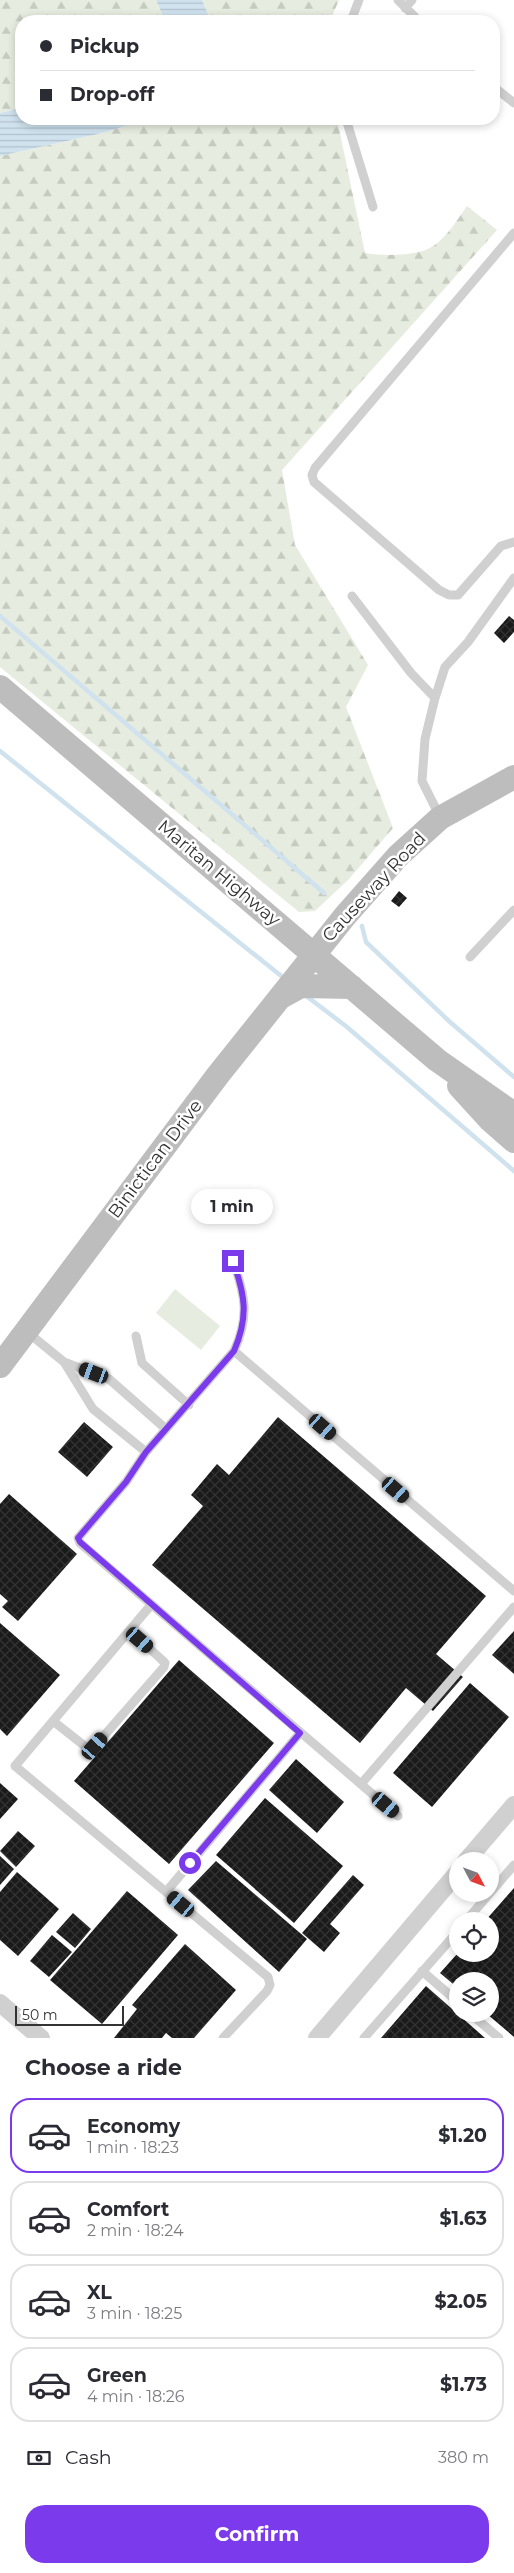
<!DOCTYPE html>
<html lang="en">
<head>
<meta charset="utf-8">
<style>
	:root { --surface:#fff; --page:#f7f7f7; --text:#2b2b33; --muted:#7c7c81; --line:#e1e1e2; --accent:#7c3aed }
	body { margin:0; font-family:Montserrat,sans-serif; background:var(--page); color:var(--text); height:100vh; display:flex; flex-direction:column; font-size:19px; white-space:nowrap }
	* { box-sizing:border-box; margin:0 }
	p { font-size:16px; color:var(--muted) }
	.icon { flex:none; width:28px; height:28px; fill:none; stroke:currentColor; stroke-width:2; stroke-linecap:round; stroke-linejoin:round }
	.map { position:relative; height:2038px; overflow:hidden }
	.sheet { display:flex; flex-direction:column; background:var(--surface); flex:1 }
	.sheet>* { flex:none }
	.top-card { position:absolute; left:15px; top:15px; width:485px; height:110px; border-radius:20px; box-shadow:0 2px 8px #0003; display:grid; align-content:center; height:110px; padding:0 25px; background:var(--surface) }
	.needle { width:32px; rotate:131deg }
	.tools { position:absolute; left:449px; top:1852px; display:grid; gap:10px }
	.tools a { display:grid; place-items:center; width:50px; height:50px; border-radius:50%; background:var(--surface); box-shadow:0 2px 8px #0003; font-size:25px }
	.scale { position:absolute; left:15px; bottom:12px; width:109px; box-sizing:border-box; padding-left:5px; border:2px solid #333; border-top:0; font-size:14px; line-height:18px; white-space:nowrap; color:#333; -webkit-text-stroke:4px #fff; paint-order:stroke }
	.end { position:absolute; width:22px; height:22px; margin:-11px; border:6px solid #7c3aed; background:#fff; box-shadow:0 0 0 2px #fff }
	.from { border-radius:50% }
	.bubble { position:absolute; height:35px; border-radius:18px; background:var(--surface); box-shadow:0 2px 8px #0003; font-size:16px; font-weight:700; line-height:35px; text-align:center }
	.car { position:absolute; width:15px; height:30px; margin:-15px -8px; border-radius:6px; box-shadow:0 0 4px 1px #0007; background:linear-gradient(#222 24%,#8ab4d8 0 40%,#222 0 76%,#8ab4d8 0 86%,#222 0) }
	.top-card b { display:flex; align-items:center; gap:18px; height:48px; font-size:19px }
	.top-card b+b { border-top:1px solid var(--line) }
	.top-card i { width:12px; height:12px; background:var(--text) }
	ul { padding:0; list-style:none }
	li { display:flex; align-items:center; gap:15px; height:75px; margin:0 10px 8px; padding:0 15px; border:2px solid var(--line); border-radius:20px }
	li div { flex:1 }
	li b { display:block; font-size:19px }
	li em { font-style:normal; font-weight:700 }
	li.current { border-color:var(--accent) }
	li>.icon { width:45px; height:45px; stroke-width:1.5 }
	h2 { padding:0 25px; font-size:22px; line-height:60px }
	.pay { display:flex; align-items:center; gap:12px; height:55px; padding:0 25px; font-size:19px }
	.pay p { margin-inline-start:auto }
	.button { display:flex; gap:10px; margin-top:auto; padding:10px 25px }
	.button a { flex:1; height:58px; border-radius:20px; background:var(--accent); color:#fff; font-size:20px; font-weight:700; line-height:58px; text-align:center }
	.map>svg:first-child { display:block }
	.forest { fill:url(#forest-firs) }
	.garden { fill:#e6ecdf }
	.water { fill:url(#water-rules) }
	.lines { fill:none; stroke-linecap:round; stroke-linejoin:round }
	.stream { stroke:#cfe2ee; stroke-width:4.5 }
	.building { fill:url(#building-cross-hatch) }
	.lane { stroke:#d0d0d0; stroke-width:9 }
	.street { stroke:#d0d0d0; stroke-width:18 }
	.secondary { stroke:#bdbdbd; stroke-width:24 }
	.route { stroke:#7c3aed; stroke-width:6 }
	.labels { text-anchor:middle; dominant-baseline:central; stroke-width:5; stroke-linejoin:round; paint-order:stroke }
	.street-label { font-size:18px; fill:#333; stroke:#fff }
</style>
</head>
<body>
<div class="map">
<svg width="514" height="2038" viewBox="0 0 514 2038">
	<defs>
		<pattern id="forest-firs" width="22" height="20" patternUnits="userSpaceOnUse" patternTransform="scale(1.25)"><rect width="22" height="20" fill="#e6ecdf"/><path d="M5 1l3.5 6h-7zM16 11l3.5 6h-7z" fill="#c6cbc0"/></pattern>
		<pattern id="water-rules" width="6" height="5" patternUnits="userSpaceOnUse" patternTransform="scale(1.25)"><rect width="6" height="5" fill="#cfe2ee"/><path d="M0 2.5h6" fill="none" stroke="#b2c2cd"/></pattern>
		<pattern id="building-cross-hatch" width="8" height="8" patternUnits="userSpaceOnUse" patternTransform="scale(1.25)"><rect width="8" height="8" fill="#1a1a1a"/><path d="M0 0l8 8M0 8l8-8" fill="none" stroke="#333"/></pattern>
	</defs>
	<rect width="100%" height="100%" fill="#fff"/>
	<path class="forest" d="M 0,0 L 156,0 L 165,21 L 21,21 L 21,108 L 0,113 Z
		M 202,0 L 339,0 L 330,21 L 211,21 Z
		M 150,119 L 337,119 L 365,253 C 381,256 413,256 428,249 C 445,241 457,220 467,206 L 497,230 L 282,470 L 295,545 L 368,665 L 346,707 L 393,828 L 349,879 L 315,911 L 299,912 L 0,667 L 0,156 L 98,134 Z"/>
	<path class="garden" d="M 175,1289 L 220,1326 L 201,1350 L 156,1313 Z"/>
	<path class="water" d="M 156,0 L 202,0 L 211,21 L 165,21 Z
		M 21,108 L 21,119 L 150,119 L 98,134 L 0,156 L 0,113 Z"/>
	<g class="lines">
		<path class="stream" d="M 0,616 L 324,893
			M 0,751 L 285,979
			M 362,926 L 366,942 L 450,1022 L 514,1077
			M 305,995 L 347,1027 L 514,1171"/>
	</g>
	<path class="building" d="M 509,616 L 514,620 L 514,632 L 504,643 L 494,633 Z
		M 399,891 L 407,898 L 399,907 L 391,901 Z
		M 278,1417 L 486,1596 L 436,1654 L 463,1677 L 433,1711 L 406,1688 L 360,1743 L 152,1565 L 203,1506 L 191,1495 L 217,1464 L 229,1475 Z
		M 84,1422 L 113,1447 L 87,1477 L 58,1452 Z
		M 9,1494 L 77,1554 L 18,1621 L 2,1607 L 8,1601 L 0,1594 L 0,1504 Z
		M 0,1623 L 60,1675 L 7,1736 L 0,1729 Z
		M 514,1631 L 514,1674 L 492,1655 Z
		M 179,1660 L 274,1743 L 169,1864 L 74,1781 Z
		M 470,1683 L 509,1717 L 432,1807 L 393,1773 Z
		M 296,1759 L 344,1802 L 317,1833 L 269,1790 Z
		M 0,1783 L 18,1799 L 0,1819 Z
		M 265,1798 L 343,1866 L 294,1923 L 216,1855 Z
		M 18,1831 L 35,1846 L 16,1867 L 0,1851 Z
		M 0,1856 L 14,1869 L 0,1885 Z
		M 216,1861 L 307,1939 L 279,1972 L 188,1890 Z
		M 17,1872 L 59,1909 L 18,1956 L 0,1940 L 0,1892 Z
		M 353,1875 L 364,1885 L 330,1924 L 340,1933 L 324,1952 L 302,1933 Z
		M 514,1888 L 514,2037 L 487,2014 L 490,2014 L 490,1981 L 458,1981 L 458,1988 L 440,1973 L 457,1954 L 490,1954 L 490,1921 L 485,1921 Z
		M 127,1891 L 178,1935 L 102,2024 L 50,1980 Z
		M 73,1913 L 91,1929 L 75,1948 L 56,1932 Z
		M 52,1935 L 72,1952 L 49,1977 L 30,1961 Z
		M 185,1944 L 236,1990 L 194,2038 L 172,2038 L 166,2033 L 162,2038 L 114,2038 L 137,2009 L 132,2005 Z
		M 426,1986 L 485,2038 L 381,2038 Z"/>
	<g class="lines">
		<path class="lane" d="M 398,0 L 419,21
			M 405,8 L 412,0
			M 351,21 L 359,0
			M 494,87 L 514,103
			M 346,119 L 373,207
			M 514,233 L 315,468 L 312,475 L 314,482 L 439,590 L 449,595 L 458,595 L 501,546 L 514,542
			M 352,596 L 411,673 L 435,698
			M 440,817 L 422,781 L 425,739 L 435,698 L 445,667 L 468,642 L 514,578
			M 470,957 L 514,910
			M 233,1261 C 245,1295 250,1316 234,1351 L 146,1452 L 126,1482 L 78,1538 L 80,1543 L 398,1816
			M 26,1331 L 64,1362 L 93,1409 L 146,1452
			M 136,1336 L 142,1363 L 189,1405
			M 234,1351 L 514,1591
			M 64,1362 L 109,1379 L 166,1429
			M 151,1605 L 15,1766 L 268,1977 L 270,1985 L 267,1991 L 223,2038
			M 53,1721 L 86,1747 L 95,1746 L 164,1667 L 165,1663 L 161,1659 L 130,1631
			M 361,1784 L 514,1607
			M 166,1892 L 300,1733
			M 490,1893 L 514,1865
			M 466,1921 L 489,1894
			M 422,1971 L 458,2002
			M 471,2014 L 499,2038
			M 364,2038 L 458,1931"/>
		<path class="street" d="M 466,1861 L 514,1805
			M 0,2003 L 41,2038
			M 317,2038 L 458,1872"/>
		<path class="secondary" d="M 0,687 L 437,1060 L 514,1114
			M 281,997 L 301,986 L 352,987
			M 459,1086 L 490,1120 L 514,1141
			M 0,1366 L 218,1075 L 345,916 L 398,856 L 440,818 L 514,777"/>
	</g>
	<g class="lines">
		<path class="route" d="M 190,1863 L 300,1733 L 80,1542 L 78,1538 L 126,1482 L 146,1452 L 234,1351 C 249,1316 245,1295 233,1261"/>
	</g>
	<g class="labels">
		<g class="street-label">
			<text transform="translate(219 873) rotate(40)">Maritan Highway</text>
			<text transform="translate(374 887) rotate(-47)">Causeway Road</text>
			<text transform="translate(155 1159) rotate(-53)">Binictican Drive</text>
		</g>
	</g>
</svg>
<div class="tools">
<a><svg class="needle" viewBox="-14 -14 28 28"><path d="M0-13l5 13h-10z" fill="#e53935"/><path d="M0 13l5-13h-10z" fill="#7c7c81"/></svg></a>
<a><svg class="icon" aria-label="locate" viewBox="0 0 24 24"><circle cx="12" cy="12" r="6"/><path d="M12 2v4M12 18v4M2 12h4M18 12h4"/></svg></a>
<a><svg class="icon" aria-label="layers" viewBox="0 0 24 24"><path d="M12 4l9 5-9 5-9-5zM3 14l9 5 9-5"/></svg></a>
</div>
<div class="scale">50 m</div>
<i class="end from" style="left:190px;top:1863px"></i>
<i class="end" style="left:233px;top:1261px"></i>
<div class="bubble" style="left:191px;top:1189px;width:82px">1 min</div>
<i class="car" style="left:94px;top:1373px;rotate:291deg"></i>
<i class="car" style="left:323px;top:1427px;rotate:131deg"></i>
<i class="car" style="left:396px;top:1490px;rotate:131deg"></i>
<i class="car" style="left:140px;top:1640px;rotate:131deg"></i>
<i class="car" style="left:95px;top:1746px;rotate:41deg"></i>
<i class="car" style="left:386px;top:1805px;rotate:130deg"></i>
<i class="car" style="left:181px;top:1904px;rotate:310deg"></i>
<div class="top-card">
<b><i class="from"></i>Pickup</b>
<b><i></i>Drop-off</b>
</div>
</div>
<section class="sheet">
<h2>Choose a ride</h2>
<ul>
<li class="current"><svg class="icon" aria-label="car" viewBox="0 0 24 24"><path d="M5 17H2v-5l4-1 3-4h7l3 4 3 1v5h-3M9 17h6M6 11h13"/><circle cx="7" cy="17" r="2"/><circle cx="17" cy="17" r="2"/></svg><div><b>Economy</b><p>1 min · 18:23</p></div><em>$1.20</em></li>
<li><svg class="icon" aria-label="car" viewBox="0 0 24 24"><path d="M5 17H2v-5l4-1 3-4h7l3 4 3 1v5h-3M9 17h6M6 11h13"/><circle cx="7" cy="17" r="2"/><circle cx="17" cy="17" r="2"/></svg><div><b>Comfort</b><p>2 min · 18:24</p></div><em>$1.63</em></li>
<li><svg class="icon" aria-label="car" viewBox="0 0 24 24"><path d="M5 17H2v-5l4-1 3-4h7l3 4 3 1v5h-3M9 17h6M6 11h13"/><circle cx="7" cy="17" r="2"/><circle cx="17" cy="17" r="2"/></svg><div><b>XL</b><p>3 min · 18:25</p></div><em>$2.05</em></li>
<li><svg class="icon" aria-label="car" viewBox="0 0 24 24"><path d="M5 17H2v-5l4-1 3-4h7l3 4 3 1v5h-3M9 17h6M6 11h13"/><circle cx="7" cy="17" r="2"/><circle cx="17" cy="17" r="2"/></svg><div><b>Green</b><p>4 min · 18:26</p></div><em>$1.73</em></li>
</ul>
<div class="pay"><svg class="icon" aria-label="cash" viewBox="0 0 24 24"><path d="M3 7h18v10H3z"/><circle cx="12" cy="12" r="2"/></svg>Cash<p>380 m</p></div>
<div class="button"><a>Confirm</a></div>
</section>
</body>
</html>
